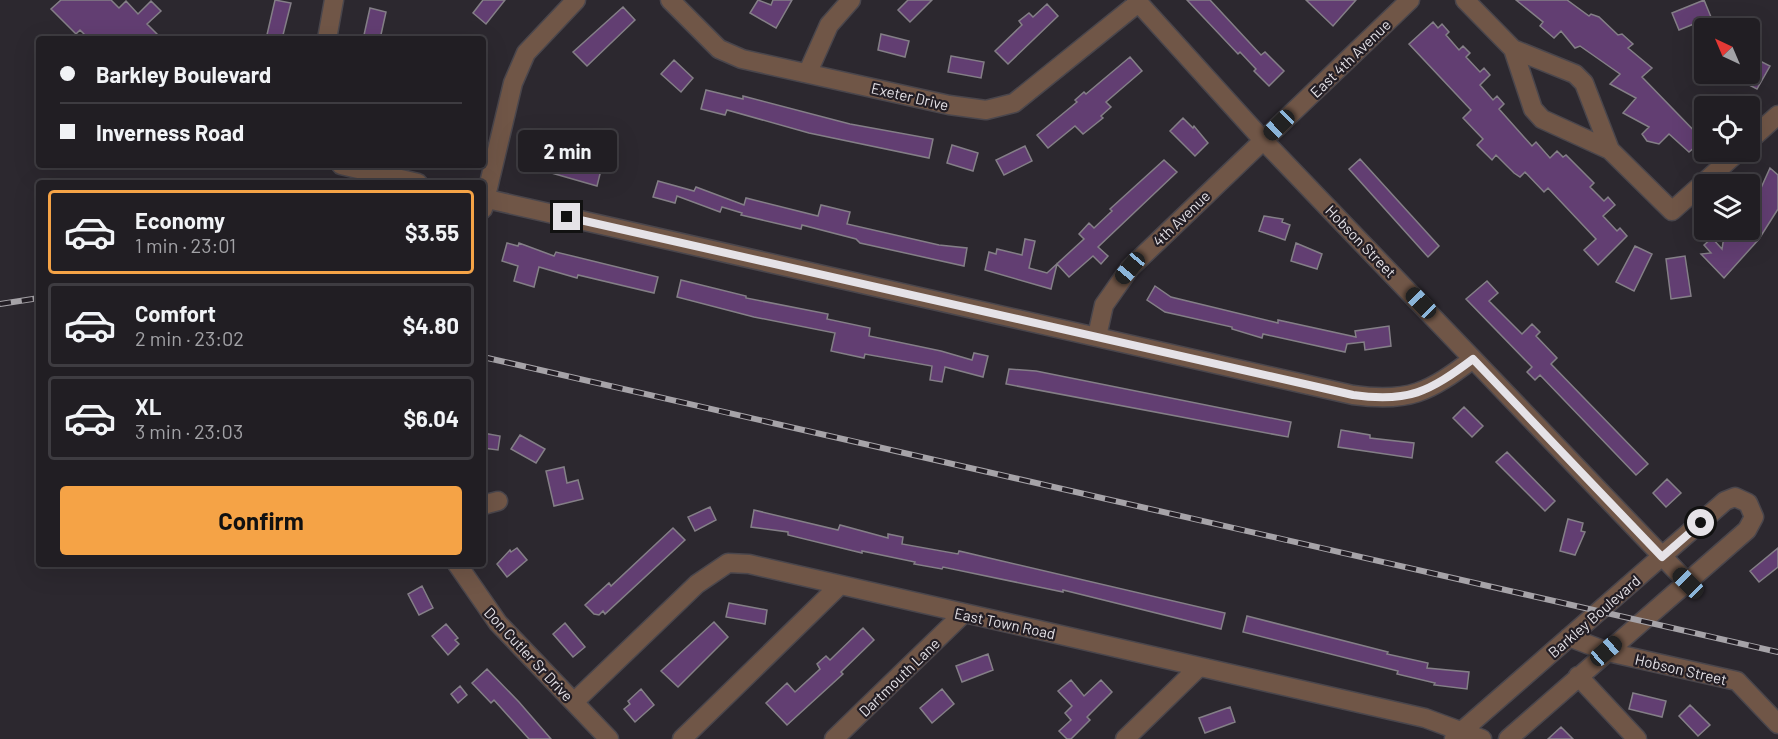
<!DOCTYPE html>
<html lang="en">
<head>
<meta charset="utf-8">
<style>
	:root { --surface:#211e23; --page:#29272b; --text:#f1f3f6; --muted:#a2a2a6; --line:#3e3c41; --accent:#f5a346 }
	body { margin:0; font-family:Barlow,sans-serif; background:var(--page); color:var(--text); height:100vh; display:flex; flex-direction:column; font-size:22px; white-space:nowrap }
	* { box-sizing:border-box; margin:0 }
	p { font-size:20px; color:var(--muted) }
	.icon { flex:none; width:33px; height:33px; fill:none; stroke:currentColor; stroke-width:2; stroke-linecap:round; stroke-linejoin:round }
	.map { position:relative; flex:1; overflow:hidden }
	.sheet { position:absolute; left:36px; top:180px; width:450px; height:387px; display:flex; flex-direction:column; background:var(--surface); border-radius:6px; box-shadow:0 6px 24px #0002,0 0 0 2px var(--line) }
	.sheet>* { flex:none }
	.guide { position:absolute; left:36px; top:36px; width:450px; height:132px; border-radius:6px; box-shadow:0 6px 24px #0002,0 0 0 2px var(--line); display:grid; align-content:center; height:132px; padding:0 24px; background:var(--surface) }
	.needle { width:39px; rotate:316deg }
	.controls { position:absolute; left:1694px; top:18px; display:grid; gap:12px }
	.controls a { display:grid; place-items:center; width:66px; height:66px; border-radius:6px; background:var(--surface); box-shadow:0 6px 24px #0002,0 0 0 2px var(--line); font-size:30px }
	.end { position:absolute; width:27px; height:27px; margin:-14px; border:8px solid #e5e2e7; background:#111; box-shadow:0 0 0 3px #111 }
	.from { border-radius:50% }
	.bubble { position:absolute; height:42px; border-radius:6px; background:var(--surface); box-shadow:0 6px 24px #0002,0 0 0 2px var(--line); font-size:20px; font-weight:700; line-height:42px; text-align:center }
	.car { position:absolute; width:18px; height:36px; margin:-18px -9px; border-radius:8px; box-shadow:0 0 4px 2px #0007; background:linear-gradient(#222 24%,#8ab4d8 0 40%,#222 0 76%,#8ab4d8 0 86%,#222 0) }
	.guide b { display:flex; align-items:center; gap:21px; height:57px; font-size:22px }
	.guide b+b { border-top:2px solid var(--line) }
	.guide i { width:15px; height:15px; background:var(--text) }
	ul { padding:10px 0 0; list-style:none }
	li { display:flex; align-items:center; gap:18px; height:84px; margin:0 12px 9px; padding:0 12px; border:3px solid var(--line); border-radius:6px }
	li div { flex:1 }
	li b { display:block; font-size:22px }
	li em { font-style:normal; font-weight:700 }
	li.current { border-color:var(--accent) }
	li>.icon { width:54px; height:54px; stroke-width:1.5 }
	.action { display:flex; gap:12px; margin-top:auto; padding:12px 24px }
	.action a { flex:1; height:69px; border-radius:6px; background:var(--accent); color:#111; font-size:24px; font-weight:700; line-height:69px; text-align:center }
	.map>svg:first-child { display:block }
	.building { fill:#623e72; stroke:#847f87; stroke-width:1.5 }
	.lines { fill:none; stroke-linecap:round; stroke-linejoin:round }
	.minor-casing { stroke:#4a464c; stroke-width:21 }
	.minor { stroke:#705647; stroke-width:18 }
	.rail-casing { stroke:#a6a3a8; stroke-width:6 }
	.rail { stroke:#231e25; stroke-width:4; stroke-dasharray:11; stroke-linecap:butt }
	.route { stroke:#e5e2e7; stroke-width:8 }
	.labels { text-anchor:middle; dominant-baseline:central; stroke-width:4.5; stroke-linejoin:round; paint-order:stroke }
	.street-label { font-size:15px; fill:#e5e2e7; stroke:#231e25 }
</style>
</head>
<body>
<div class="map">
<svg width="1778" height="739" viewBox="0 0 1778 739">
	<rect width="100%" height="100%" fill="#2c282f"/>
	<path class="building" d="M 61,0 L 111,0 L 119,8 L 126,1 L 138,14 L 151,1 L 161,11 L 147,24 L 162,39 L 89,39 L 80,30 L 76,34 L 51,9 Z
		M 275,0 L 291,3 L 282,39 L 266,39 Z
		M 483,0 L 505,0 L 486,24 L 473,13 Z
		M 758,0 L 771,5 L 773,0 L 792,0 L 776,28 L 750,13 Z
		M 908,0 L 932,0 L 910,22 L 898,10 Z
		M 1187,0 L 1210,0 L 1261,55 L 1265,52 L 1284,71 L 1269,86 L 1254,71 L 1256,69 L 1240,52 L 1238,54 Z
		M 1306,0 L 1356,0 L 1333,26 Z
		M 1516,0 L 1567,0 L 1589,16 L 1591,14 L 1599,17 L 1618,35 L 1622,34 L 1633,44 L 1628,48 L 1652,68 L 1642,77 L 1703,140 L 1689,152 L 1669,134 L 1659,144 L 1647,141 L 1642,134 L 1649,127 L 1623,113 L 1636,98 L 1610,84 L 1620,74 L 1580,46 L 1575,48 L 1561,31 L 1554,38 L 1540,26 L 1543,22 Z
		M 1704,0 L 1711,17 L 1679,30 L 1672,13 Z
		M 1047,4 L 1058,16 L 1008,64 L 995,51 L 1022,25 L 1019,21 L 1029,13 L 1033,17 Z
		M 623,7 L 635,20 L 587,66 L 573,52 Z
		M 370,8 L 386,12 L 380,39 L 364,35 Z
		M 1433,22 L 1438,28 L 1442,24 L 1449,32 L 1446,35 L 1459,50 L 1463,46 L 1470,53 L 1466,57 L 1480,72 L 1484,68 L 1490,75 L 1480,85 L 1493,100 L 1497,96 L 1504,104 L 1499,109 L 1532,146 L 1536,142 L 1550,158 L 1557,151 L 1563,157 L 1566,155 L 1594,183 L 1590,187 L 1604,201 L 1608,197 L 1615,205 L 1603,216 L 1617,231 L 1620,228 L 1627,236 L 1598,265 L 1584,250 L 1596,239 L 1548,188 L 1544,192 L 1525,172 L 1520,177 L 1514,173 L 1496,155 L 1492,160 L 1477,145 L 1483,139 L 1463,118 L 1471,110 L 1409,44 Z
		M 881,34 L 909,41 L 905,57 L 878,50 Z
		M 951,56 L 984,62 L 981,78 L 948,72 Z
		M 1130,57 L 1142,71 L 1106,102 L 1111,107 L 1101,116 L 1103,118 L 1083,134 L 1075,126 L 1048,148 L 1037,135 L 1077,102 L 1075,100 L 1084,92 L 1086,94 Z
		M 674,60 L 693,78 L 681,92 L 661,74 Z
		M 1758,60 L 1770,66 L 1757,89 L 1745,83 Z
		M 706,90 L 743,99 L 743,96 L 850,124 L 933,139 L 929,158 L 809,133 L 727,110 L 725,115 L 701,109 Z
		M 1183,118 L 1193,128 L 1194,126 L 1208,143 L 1195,156 L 1170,131 Z
		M 534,141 L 563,149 L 562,155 L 602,166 L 597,186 L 527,166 Z
		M 952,145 L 978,153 L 973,171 L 947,163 Z
		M 1025,146 L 1032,161 L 1004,175 L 996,160 Z
		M 1360,159 L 1439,246 L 1428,257 L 1349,169 Z
		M 1164,160 L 1177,172 L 1098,247 L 1108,256 L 1101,264 L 1093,256 L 1069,277 L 1057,264 L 1051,289 L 985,270 L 989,252 L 996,254 L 997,249 L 1022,255 L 1025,239 L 1035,241 L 1029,268 L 1047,273 L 1084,239 L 1079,234 L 1089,223 L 1094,228 L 1112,211 L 1110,209 Z
		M 1770,168 L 1778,175 L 1778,209 L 1759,239 L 1724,278 L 1701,254 L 1711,253 L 1704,245 L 1712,238 L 1722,249 L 1725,230 L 1749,230 L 1749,194 L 1756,199 Z
		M 658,181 L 694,191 L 696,187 L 744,205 L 746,198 L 818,216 L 821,205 L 850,212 L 847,224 L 939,245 L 967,248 L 964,266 L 860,243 L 856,239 L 802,225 L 801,229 L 741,215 L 742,213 L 722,207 L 720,212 L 677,196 L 675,203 L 653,197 Z
		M 1264,216 L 1283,219 L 1282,222 L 1290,225 L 1285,240 L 1259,231 Z
		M 507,243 L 518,246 L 519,243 L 554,256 L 556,252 L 658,277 L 654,293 L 578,275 L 577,278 L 539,267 L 534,287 L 514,281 L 518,266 L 502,261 Z
		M 1296,243 L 1322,254 L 1317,269 L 1291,261 Z
		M 1635,246 L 1652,254 L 1634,291 L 1616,282 Z
		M 1685,256 L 1691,296 L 1671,299 L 1666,259 Z
		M 681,280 L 746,296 L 746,298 L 828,314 L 827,319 L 870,328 L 869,336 L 941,351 L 972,360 L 974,353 L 988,356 L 983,377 L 945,367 L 942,382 L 930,380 L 932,366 L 865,354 L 864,358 L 831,351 L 835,333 L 754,317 L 677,297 Z
		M 1487,281 L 1498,293 L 1489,301 L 1522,334 L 1532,324 L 1540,332 L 1536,336 L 1557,358 L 1551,364 L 1648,464 L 1636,475 L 1540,375 L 1535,380 L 1527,372 L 1532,367 L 1466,299 Z
		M 1155,286 L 1171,297 L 1278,323 L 1278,320 L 1356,337 L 1355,331 L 1389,326 L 1391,346 L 1365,350 L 1364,342 L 1347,344 L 1345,352 L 1263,334 L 1262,338 L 1232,329 L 1232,327 L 1165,312 L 1147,300 Z
		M 1009,369 L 1036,371 L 1291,422 L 1288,437 L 1006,384 Z
		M 1464,407 L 1483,426 L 1472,437 L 1453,418 Z
		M 1341,430 L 1370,435 L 1370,438 L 1414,443 L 1412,458 L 1338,447 Z
		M 483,433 L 500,436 L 498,450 L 483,448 Z
		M 520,435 L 545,449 L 536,463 L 511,449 Z
		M 1507,452 L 1555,501 L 1545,511 L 1496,462 Z
		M 564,467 L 567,483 L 578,480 L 583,499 L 554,506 L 546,471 Z
		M 1667,479 L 1681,493 L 1666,507 L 1653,493 Z
		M 710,507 L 716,520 L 695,531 L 688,517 Z
		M 754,510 L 838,530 L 840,525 L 888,538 L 888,534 L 903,537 L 902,544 L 958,554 L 959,551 L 1225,613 L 1221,629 L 1063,590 L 1063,592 L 943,567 L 942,569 L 914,564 L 915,562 L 862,551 L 862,553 L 788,535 L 788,532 L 751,527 Z
		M 1568,519 L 1583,523 L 1581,531 L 1585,532 L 1575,555 L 1560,551 Z
		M 673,528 L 685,540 L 605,614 L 603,611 L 599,615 L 594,614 L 585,605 L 609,583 L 611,586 Z
		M 517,548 L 527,560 L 507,577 L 497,564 L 510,550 L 511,552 Z
		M 1778,548 L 1778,567 L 1759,582 L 1750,571 Z
		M 422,586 L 433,608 L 419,615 L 408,594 Z
		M 729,603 L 767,610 L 765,624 L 726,617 Z
		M 1247,616 L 1388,652 L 1387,654 L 1428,663 L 1427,668 L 1469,672 L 1467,689 L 1434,685 L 1435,683 L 1397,674 L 1398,671 L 1243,632 Z
		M 714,622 L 728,637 L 678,687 L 661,671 Z
		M 565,623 L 585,647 L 573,657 L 553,634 Z
		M 446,624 L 458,638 L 455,640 L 459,644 L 448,655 L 432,636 Z
		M 863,628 L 874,640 L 841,672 L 843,674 L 787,725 L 766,703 L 787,683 L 795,692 L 820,669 L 817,664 L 826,656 L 830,660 Z
		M 988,654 L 993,670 L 962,682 L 956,666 Z
		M 487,669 L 519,702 L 551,739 L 529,739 L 494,700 L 491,703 L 472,683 Z
		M 1071,680 L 1084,696 L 1101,680 L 1112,692 L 1087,717 L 1090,720 L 1071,739 L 1067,739 L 1059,731 L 1071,720 L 1065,713 L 1072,706 L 1058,691 Z
		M 460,686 L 467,695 L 458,703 L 451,694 Z
		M 641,689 L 654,705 L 635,722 L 624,709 L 630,704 L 628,701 Z
		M 942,689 L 954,704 L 932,723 L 920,708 Z
		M 1633,693 L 1666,701 L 1662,717 L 1629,709 Z
		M 1690,705 L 1710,725 L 1698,736 L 1679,716 Z
		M 1230,707 L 1235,722 L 1205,733 L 1199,718 Z
		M 1561,727 L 1573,739 L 1548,739 Z"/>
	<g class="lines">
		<defs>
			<path id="minor" d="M 670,0 L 719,49 L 742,59 L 949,105 L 986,110 L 1014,103 L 1138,3
				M 1136,0 L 1263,140 L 1688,583
				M 1465,0 L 1513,49 L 1575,74 L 1584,83 L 1610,150 L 1672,211 L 1738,152
				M 327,39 L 334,0
				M 1513,49 L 1533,109 L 1542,119 L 1610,150
				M 808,72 L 829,25 L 851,0
				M 1749,141 L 1778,115
				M 341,165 L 418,183
				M 483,198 L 1353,395 C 1409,403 1429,392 1473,359
				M 483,209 L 513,83 L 526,53 L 576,0
				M 1097,336 L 1104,305 L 1130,268 L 1410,0
				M 483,505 L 498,501
				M 457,564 L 498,623 L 609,739
				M 1569,637 L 1608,652 L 1737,681 L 1778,724
				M 1578,676 L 1637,739
				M 574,702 L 697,584 L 728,563 L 749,564 L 1425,718 L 1482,739
				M 1454,738 L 1725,501 L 1735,497 L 1748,503 L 1754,517 L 1747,530 L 1508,739
				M 682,739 L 840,585
				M 834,739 L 963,614
				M 1125,739 L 1198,668"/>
		</defs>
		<use href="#minor" class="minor-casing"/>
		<use href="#minor" class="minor"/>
		<defs>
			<path id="rail" d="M 0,304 L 39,298
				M 483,357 L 1778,652"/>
		</defs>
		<use href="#rail" class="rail-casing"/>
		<use href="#rail" class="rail"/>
	</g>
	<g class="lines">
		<path class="route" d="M 567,217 L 1353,395 C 1408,403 1429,392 1473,359 L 1662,557 L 1701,523"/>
	</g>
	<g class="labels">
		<g class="street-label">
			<text transform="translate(1350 58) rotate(-44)">East 4th Avenue</text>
			<text transform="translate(910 96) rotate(13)">Exeter Drive</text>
			<text transform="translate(1181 218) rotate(-44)">4th Avenue</text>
			<text transform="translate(1361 241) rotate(46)">Hobson Street</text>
			<text transform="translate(1594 616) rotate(-41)">Barkley Boulevard</text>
			<text transform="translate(1005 623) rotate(12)">East Town Road</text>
			<text transform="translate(529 654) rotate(47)">Don Cutler Sr Drive</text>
			<text transform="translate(1681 669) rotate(13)">Hobson Street</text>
			<text transform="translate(899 677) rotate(-44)">Dartmouth Lane</text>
		</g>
	</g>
</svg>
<div class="controls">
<a><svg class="needle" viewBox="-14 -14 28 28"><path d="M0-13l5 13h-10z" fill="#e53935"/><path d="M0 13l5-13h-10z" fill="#a2a2a6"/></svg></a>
<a><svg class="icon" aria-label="locate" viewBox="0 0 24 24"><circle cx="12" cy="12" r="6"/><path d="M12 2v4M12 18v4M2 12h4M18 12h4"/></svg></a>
<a><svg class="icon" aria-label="layers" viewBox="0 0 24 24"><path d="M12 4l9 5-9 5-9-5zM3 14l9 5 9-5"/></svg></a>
</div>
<i class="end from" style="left:1701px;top:523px"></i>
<i class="end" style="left:567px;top:217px"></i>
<div class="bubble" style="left:518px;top:130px;width:99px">2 min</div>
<i class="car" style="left:1279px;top:125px;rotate:226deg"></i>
<i class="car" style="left:1130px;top:268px;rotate:220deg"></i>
<i class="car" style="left:1421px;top:303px;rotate:316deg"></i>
<i class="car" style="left:1688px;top:583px;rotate:315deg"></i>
<i class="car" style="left:1606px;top:651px;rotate:49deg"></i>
<div class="guide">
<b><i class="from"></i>Barkley Boulevard</b>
<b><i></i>Inverness Road</b>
</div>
<section class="sheet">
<ul>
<li class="current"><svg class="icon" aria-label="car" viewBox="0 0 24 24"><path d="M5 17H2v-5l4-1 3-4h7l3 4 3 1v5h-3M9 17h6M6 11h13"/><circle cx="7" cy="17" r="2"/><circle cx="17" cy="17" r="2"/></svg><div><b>Economy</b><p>1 min · 23:01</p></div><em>$3.55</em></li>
<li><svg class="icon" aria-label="car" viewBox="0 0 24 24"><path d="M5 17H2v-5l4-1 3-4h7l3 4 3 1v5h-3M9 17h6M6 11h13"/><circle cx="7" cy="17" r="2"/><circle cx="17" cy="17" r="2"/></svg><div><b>Comfort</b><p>2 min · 23:02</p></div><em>$4.80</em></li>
<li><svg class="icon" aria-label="car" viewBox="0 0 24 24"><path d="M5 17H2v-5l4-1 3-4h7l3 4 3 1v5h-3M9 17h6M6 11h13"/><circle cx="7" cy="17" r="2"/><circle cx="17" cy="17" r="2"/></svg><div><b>XL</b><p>3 min · 23:03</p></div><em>$6.04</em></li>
</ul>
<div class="action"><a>Confirm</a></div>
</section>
</div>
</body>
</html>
